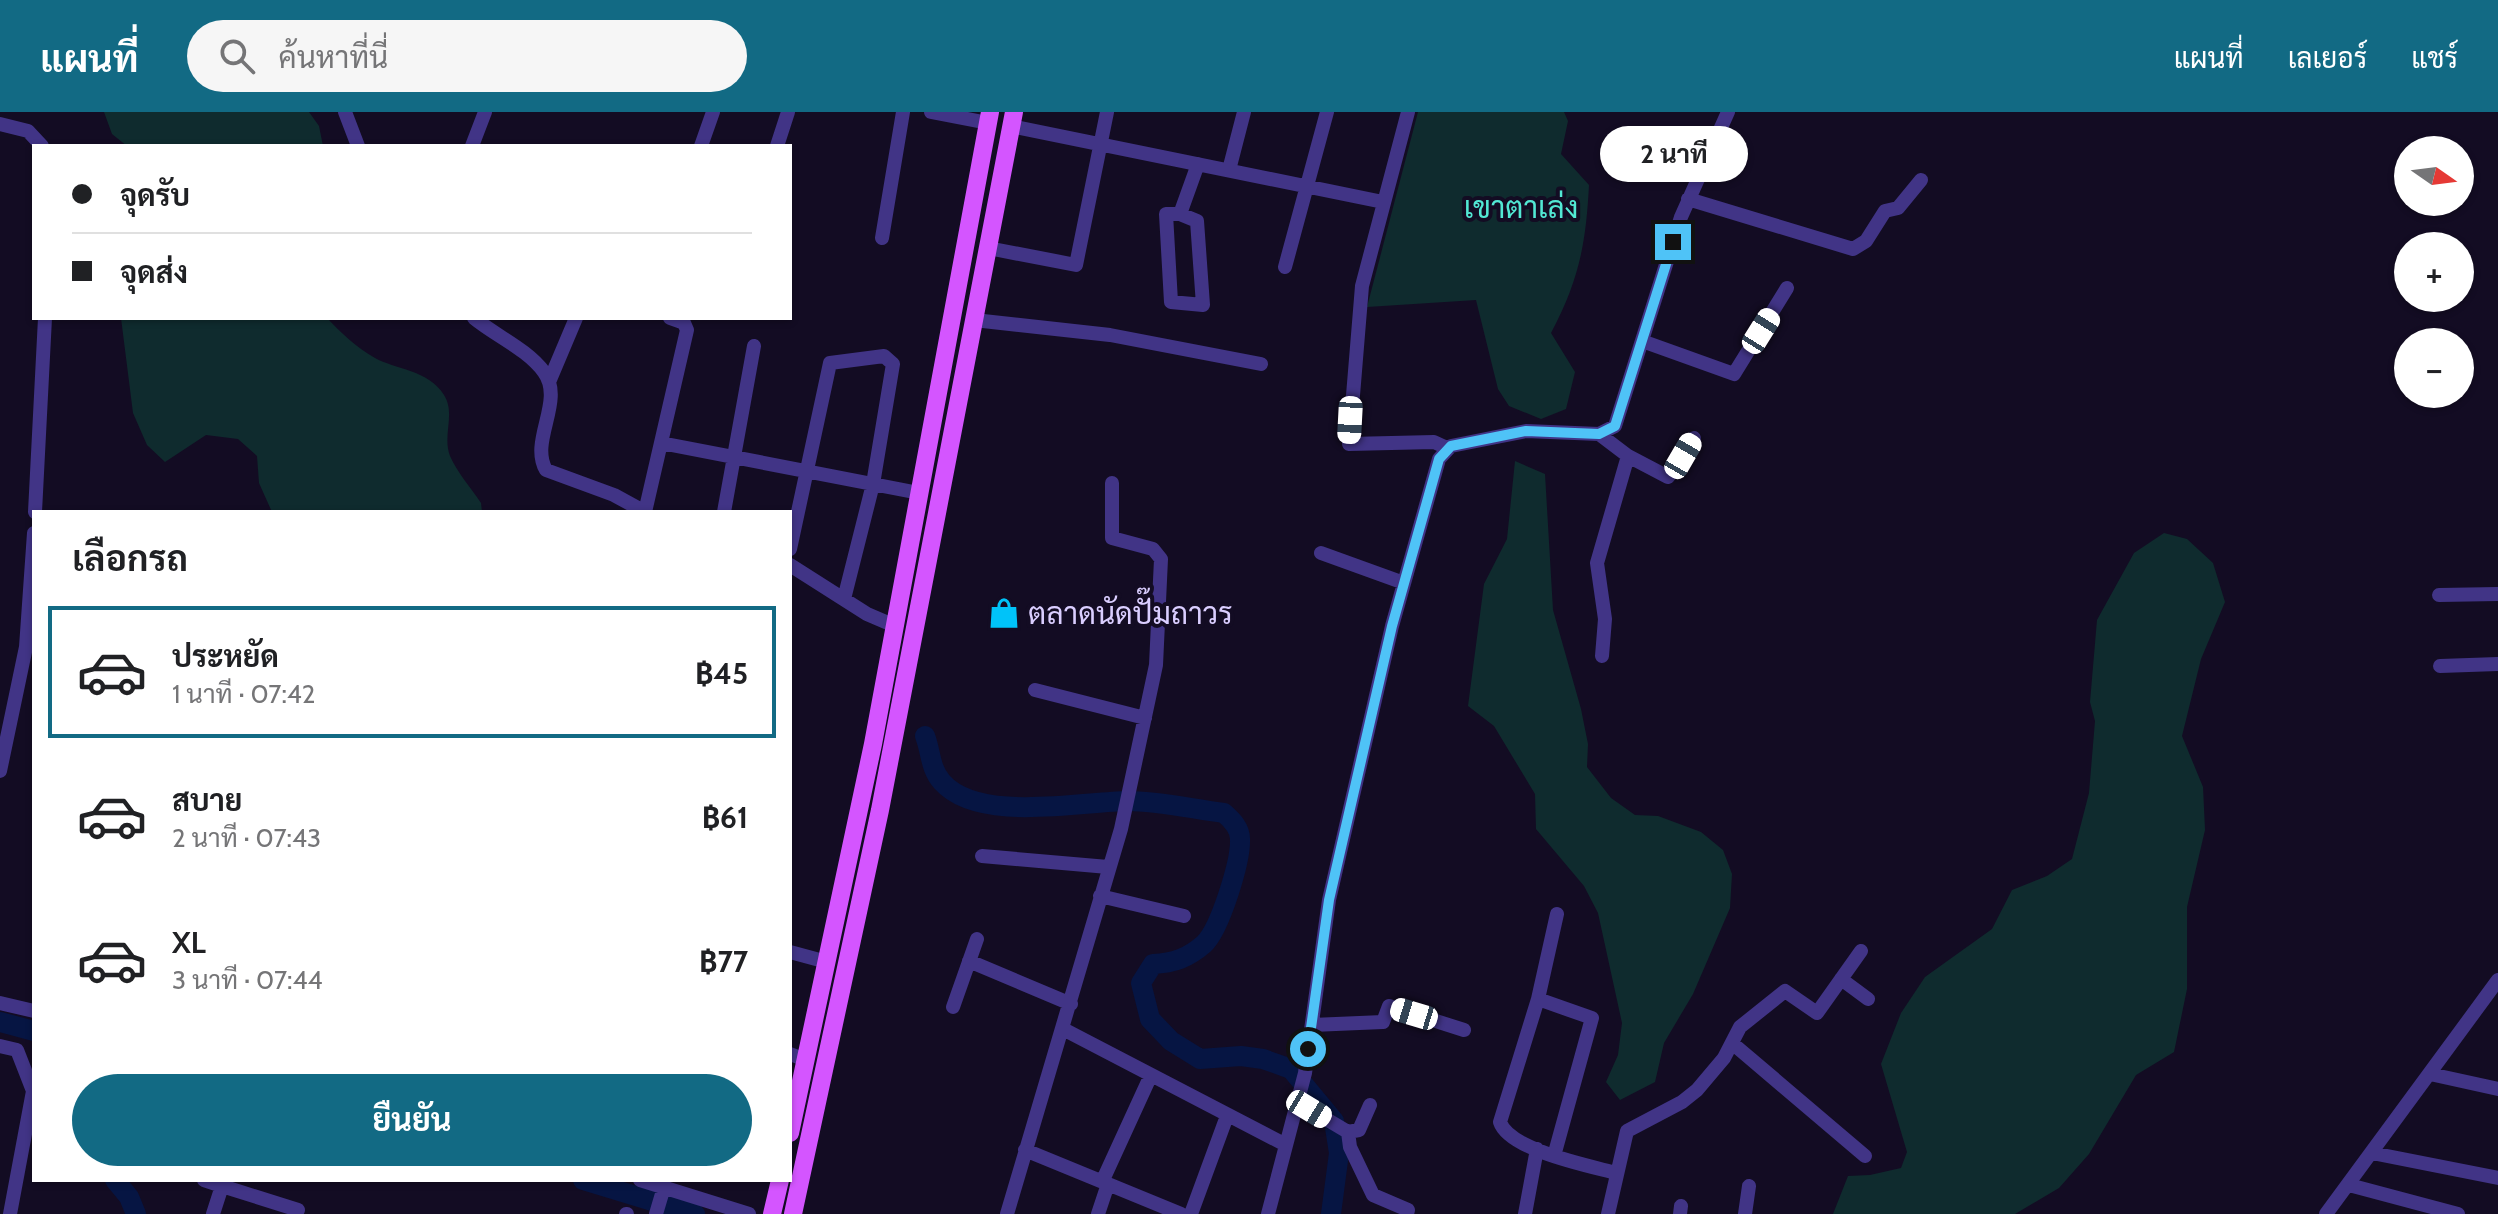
<!DOCTYPE html>
<html lang="th">
<head>
<meta charset="utf-8">
<style>
	:root { --surface:#fff; --page:#f6f6f6; --text:#202124; --muted:#757577; --line:#e0e0e0; --accent:#126a84 }
	body { margin:0; font-family:Cabin,Sarabun,sans-serif; background:var(--page); color:var(--text); height:100vh; display:flex; flex-direction:column; font-size:30px; white-space:nowrap }
	* { box-sizing:border-box; margin:0 }
	p { font-size:26px; color:var(--muted) }
	.icon { flex:none; width:44px; height:44px; fill:none; stroke:currentColor; stroke-width:2; stroke-linecap:round; stroke-linejoin:round }
	.map { position:relative; flex:1; overflow:hidden }
	.sheet { position:absolute; left:32px; top:398px; width:760px; height:672px; display:flex; flex-direction:column; background:var(--surface); border-radius:0px; box-shadow:0 2px 6px #0004 }
	.sheet>* { flex:none }
	.top-card { position:absolute; left:32px; top:32px; width:760px; height:176px; border-radius:0px; box-shadow:0 2px 6px #0004; display:grid; align-content:center; height:176px; padding:0 40px; background:var(--surface) }
	.needle { width:52px; rotate:104deg }
	.buttons { position:absolute; left:2394px; top:24px; display:grid; gap:16px }
	.buttons a { display:grid; place-items:center; width:80px; height:80px; border-radius:50%; background:var(--surface); box-shadow:0 2px 6px #0004; font-size:40px }
	.end { position:absolute; width:36px; height:36px; margin:-18px; border:10px solid #4fc3f7; background:#111; box-shadow:0 0 0 4px #111 }
	.from { border-radius:50% }
	.bubble { position:absolute; height:56px; border-radius:28px; background:var(--surface); box-shadow:0 2px 6px #0004; font-size:26px; font-weight:700; line-height:56px; text-align:center }
	.car { position:absolute; width:24px; height:48px; margin:-24px -12px; border-radius:10px; box-shadow:0 0 6px 2px #0007; background:linear-gradient(#fff 24%,#345 0 40%,#fff 0 76%,#345 0 86%,#fff 0) }
	.top-card b { display:flex; align-items:center; gap:28px; height:76px; font-size:30px }
	.top-card b+b { border-top:2px solid var(--line) }
	.top-card i { width:20px; height:20px; background:var(--text) }
	ul { padding:0; list-style:none }
	li { display:flex; align-items:center; gap:24px; height:132px; margin:0 16px 12px; padding:0 24px; border:4px solid transparent; border-radius:0px }
	li div { flex:1 }
	li b { display:block; font-size:30px }
	li em { font-style:normal; font-weight:700 }
	li.active { border-color:var(--accent) }
	li>.icon { width:72px; height:72px; stroke-width:1.5 }
	h2 { padding:0 40px; font-size:36px; line-height:96px }
	.action { display:flex; gap:16px; margin-top:auto; padding:16px 40px }
	.action a { flex:1; height:92px; border-radius:48px; background:var(--accent); color:#fff; font-size:32px; font-weight:700; line-height:92px; text-align:center }
	header { display:flex; align-items:center; gap:48px; box-sizing:border-box; height:112px; padding:0 40px; background:var(--accent); color:#fff }
	header strong { font-size:38px }
	nav { display:flex; gap:44px; margin-inline-start:auto; font-size:28px }
	.search { width:560px; height:72px; background:var(--page); display:flex; align-items:center; gap:20px; box-sizing:border-box; padding:0 28px; border-radius:44px; color:var(--muted); font-size:30px }
	.map>svg:first-child { display:block }
	.green { fill:#0f2b2e }
	.lines { fill:none; stroke-linecap:round; stroke-linejoin:round }
	.river { stroke:#061543; stroke-width:20 }
	.minor { stroke:#413486; stroke-width:14 }
	.major { stroke:#d455ff; stroke-width:18 }
	.route { stroke:#4fc3f7; stroke-width:10 }
	.labels { text-anchor:middle; dominant-baseline:central; stroke-width:8; stroke-linejoin:round; paint-order:stroke }
	.park-label { font-size:30px; fill:#52e8d4; stroke:#130c23 }
	.poi-label { font-size:30px; fill:#daceff; stroke:#130c23; text-anchor:start }
</style>
</head>
<body>
<header>
<strong>แผนที่</strong>
<div class="search"><svg class="icon" aria-label="search" viewBox="0 0 24 24"><circle cx="10" cy="10" r="6"/><path d="M15 15l6 6"/></svg>ค้นหาที่นี่</div>
<nav><a>แผนที่</a><a>เลเยอร์</a><a>แชร์</a></nav>
</header>
<div class="map">
<svg width="2498" height="1102" viewBox="0 0 2498 1102">
	<rect width="100%" height="100%" fill="#130c23"/>
	<path class="green" d="M 104,0 L 309,0 L 319,14 L 323,34 L 127,34 L 112,22 Z
		M 1418,0 L 1564,0 L 1568,9 L 1561,42 L 1589,73 C 1586,132 1579,168 1551,221 L 1575,260 L 1566,297 L 1541,307 L 1509,294 L 1498,277 L 1476,188 L 1367,195 Z
		M 121,206 L 327,206 C 341,221 356,235 375,246 C 394,257 429,258 444,283 C 456,302 442,323 450,344 C 457,360 471,376 481,391 L 482,400 L 272,400 L 259,371 L 257,344 L 238,327 L 206,323 L 165,350 L 147,333 L 133,301 Z
		M 1515,349 L 1545,362 L 1553,498 L 1581,597 L 1588,632 L 1587,655 L 1611,686 L 1635,703 L 1658,704 L 1701,720 L 1723,738 L 1732,762 L 1730,796 L 1693,882 L 1664,931 L 1655,970 L 1620,988 L 1606,970 L 1618,943 L 1622,911 L 1598,801 L 1584,774 L 1536,717 L 1535,682 L 1494,614 L 1468,594 L 1484,472 L 1507,427 Z
		M 2164,421 L 2187,427 L 2213,451 L 2225,490 L 2201,547 L 2182,624 L 2203,675 L 2205,718 L 2187,795 L 2187,877 L 2174,940 L 2136,963 L 2089,1042 L 2059,1076 L 2015,1102 L 1833,1102 L 1848,1064 L 1870,1063 L 1901,1056 L 1907,1040 L 1881,952 L 1901,901 L 1925,865 L 1992,817 L 2012,778 L 2047,764 L 2072,747 L 2089,681 L 2095,609 L 2090,590 L 2097,508 L 2134,441 Z"/>
	<g class="lines">
		<path class="river" d="M 925,624 C 931,639 930,657 942,670 C 978,711 1079,690 1127,689 C 1159,689 1192,697 1224,701 C 1232,708 1240,716 1240,727 C 1241,749 1220,817 1204,832 C 1188,846 1174,851 1153,852 L 1141,871 L 1150,907 L 1171,929 L 1200,947 L 1241,944 L 1263,947 L 1291,957 L 1334,1009 L 1339,1041 L 1331,1102
			M 0,910 L 34,919
			M 115,1068 L 129,1085 L 136,1102
			M 583,1068 L 695,1102"/>
		<path class="minor" d="M 345,0 L 358,34
			M 931,0 L 988,11
			M 1408,0 L 1362,174 L 1349,332 L 1434,330 L 1447,336
			M 0,12 L 28,19 L 42,34
			M 1011,14 L 1383,90
			M 472,34 L 485,0
			M 701,34 L 713,0
			M 777,34 L 788,0
			M 1229,58 L 1244,0
			M 1688,87 L 1853,137 L 1866,129 L 1885,99 L 1898,96 L 1921,68
			M 1180,102 L 1197,109 L 1203,193 L 1171,190 L 1166,102 L 1180,102 L 1198,52
			M 882,126 L 903,0
			M 988,136 L 1076,153 L 1107,0
			M 1285,155 L 1327,0
			M 474,206 C 496,224 527,237 544,260 C 565,289 529,329 546,358 L 614,383 L 645,400
			M 974,208 L 1110,223 L 1261,252
			M 1642,229 L 1734,262 L 1787,176
			M 549,270 L 576,206
			M 1599,322 L 1628,344 L 1597,451 L 1605,507 L 1602,544
			M 661,331 L 919,381
			M 1628,344 L 1668,365 L 1694,326
			M 35,400 L 45,206
			M 645,400 L 687,218 L 684,211 L 670,206
			M 724,400 L 754,234
			M 790,437 L 830,251 L 884,244 L 893,252 L 873,372 L 844,487
			M 1321,441 L 1404,471
			M 790,453 L 867,502 L 895,514
			M 2439,483 L 2498,482
			M 2440,554 L 2498,552
			M 1035,578 L 1145,606
			M 0,659 L 26,535 L 34,421
			M 982,744 L 1108,755
			M 1100,784 L 1184,804
			M 1557,802 L 1538,887 L 1500,1010 C 1509,1038 1590,1054 1616,1061
			M 790,840 L 827,850
			M 969,849 L 1071,892
			M 1841,867 L 1868,887
			M 1538,887 L 1592,906 L 1554,1044
			M 0,891 L 34,899
			M 953,895 L 977,827
			M 1312,913 L 1383,910 L 1389,894 L 1464,918
			M 1063,917 L 1284,1032
			M 1732,931 L 1865,1044
			M 0,934 L 17,938 L 33,979 L 10,1102
			M 790,942 L 806,948
			M 2430,962 L 2498,977
			M 1296,989 L 1348,1020 L 1350,1035 L 1373,1083 L 1408,1098 L 1407,1102
			M 1348,1020 L 1359,1018 L 1370,993
			M 1025,1038 L 1181,1102
			M 2372,1041 L 2498,1066
			M 204,1068 L 222,1074 L 213,1102
			M 640,1068 L 749,1102
			M 1102,1070 L 1151,963
			M 2349,1073 L 2458,1102
			M 222,1074 L 298,1098
			M 626,1102 L 627,1102
			M 656,1102 L 664,1075
			M 1007,1102 L 1121,717 L 1156,553 L 1161,447 L 1153,437 L 1112,426 L 1112,371
			M 1098,1102 L 1108,1072
			M 1191,1102 L 1227,1004
			M 1268,1102 L 1305,961 L 1329,788 L 1392,514 L 1439,347 L 1451,334 L 1526,319 L 1599,322 L 1615,314 L 1681,105 L 1728,0
			M 1525,1102 L 1537,1037
			M 1608,1102 L 1627,1019 L 1682,990 L 1697,978 L 1724,946 L 1740,915 L 1785,879 L 1817,901 L 1861,839
			M 1680,1102 L 1681,1094
			M 1745,1102 L 1749,1074
			M 2326,1102 L 2498,868"/>
		<path class="major" d="M 790,1021 L 873,632 L 990,0
			M 772,1102 L 780,1068
			M 793,1102 L 880,698 L 1014,0"/>
	</g>
	<g class="lines">
		<path class="route" d="M 1308,937 L 1329,788 L 1392,514 L 1439,347 L 1451,334 L 1526,319 L 1599,322 L 1615,314 L 1673,130"/>
	</g>
	<defs>
		<symbol id="shop-bare" viewBox="-9 -9 18 18"><path d="M-5-2.5h2.3a2.7 3.5 0 0 1 5.4 0H5L5.5 6h-11ZM-1.5-2.5h3a1.5 2.3 0 0 0-3 0Z" fill="#00c3f9" stroke="#130c23" stroke-width="2.5" paint-order="stroke"/></symbol>
	</defs>
	<g fill-rule="evenodd">
		<use href="#shop-bare" x="982" y="479" width="44" height="44"/>
	</g>
	<g class="labels">
		<g class="park-label">
			<text x="1521" y="95">เขาตาเล่ง</text>
		</g>
		<g class="poi-label">
			<text x="1028" y="501">ตลาดนัดปั๊มถาวร</text>
		</g>
	</g>
</svg>
<div class="buttons">
<a><svg class="needle" viewBox="-14 -14 28 28"><path d="M0-13l5 13h-10z" fill="#e53935"/><path d="M0 13l5-13h-10z" fill="#757577"/></svg></a>
<a>+</a>
<a>−</a>
</div>
<i class="end from" style="left:1308px;top:937px"></i>
<i class="end" style="left:1673px;top:130px"></i>
<div class="bubble" style="left:1600px;top:14px;width:148px">2 นาที</div>
<i class="car" style="left:1761px;top:219px;rotate:32deg"></i>
<i class="car" style="left:1350px;top:308px;rotate:183deg"></i>
<i class="car" style="left:1683px;top:344px;rotate:30deg"></i>
<i class="car" style="left:1414px;top:902px;rotate:287deg"></i>
<i class="car" style="left:1309px;top:997px;rotate:121deg"></i>
<div class="top-card">
<b><i class="from"></i>จุดรับ</b>
<b><i></i>จุดส่ง</b>
</div>
<section class="sheet">
<h2>เลือกรถ</h2>
<ul>
<li class="active"><svg class="icon" aria-label="car" viewBox="0 0 24 24"><path d="M5 17H2v-5l4-1 3-4h7l3 4 3 1v5h-3M9 17h6M6 11h13"/><circle cx="7" cy="17" r="2"/><circle cx="17" cy="17" r="2"/></svg><div><b>ประหยัด</b><p>1 นาที · 07:42</p></div><em>฿45</em></li>
<li><svg class="icon" aria-label="car" viewBox="0 0 24 24"><path d="M5 17H2v-5l4-1 3-4h7l3 4 3 1v5h-3M9 17h6M6 11h13"/><circle cx="7" cy="17" r="2"/><circle cx="17" cy="17" r="2"/></svg><div><b>สบาย</b><p>2 นาที · 07:43</p></div><em>฿61</em></li>
<li><svg class="icon" aria-label="car" viewBox="0 0 24 24"><path d="M5 17H2v-5l4-1 3-4h7l3 4 3 1v5h-3M9 17h6M6 11h13"/><circle cx="7" cy="17" r="2"/><circle cx="17" cy="17" r="2"/></svg><div><b>XL</b><p>3 นาที · 07:44</p></div><em>฿77</em></li>
</ul>
<div class="action"><a>ยืนยัน</a></div>
</section>
</div>
</body>
</html>
